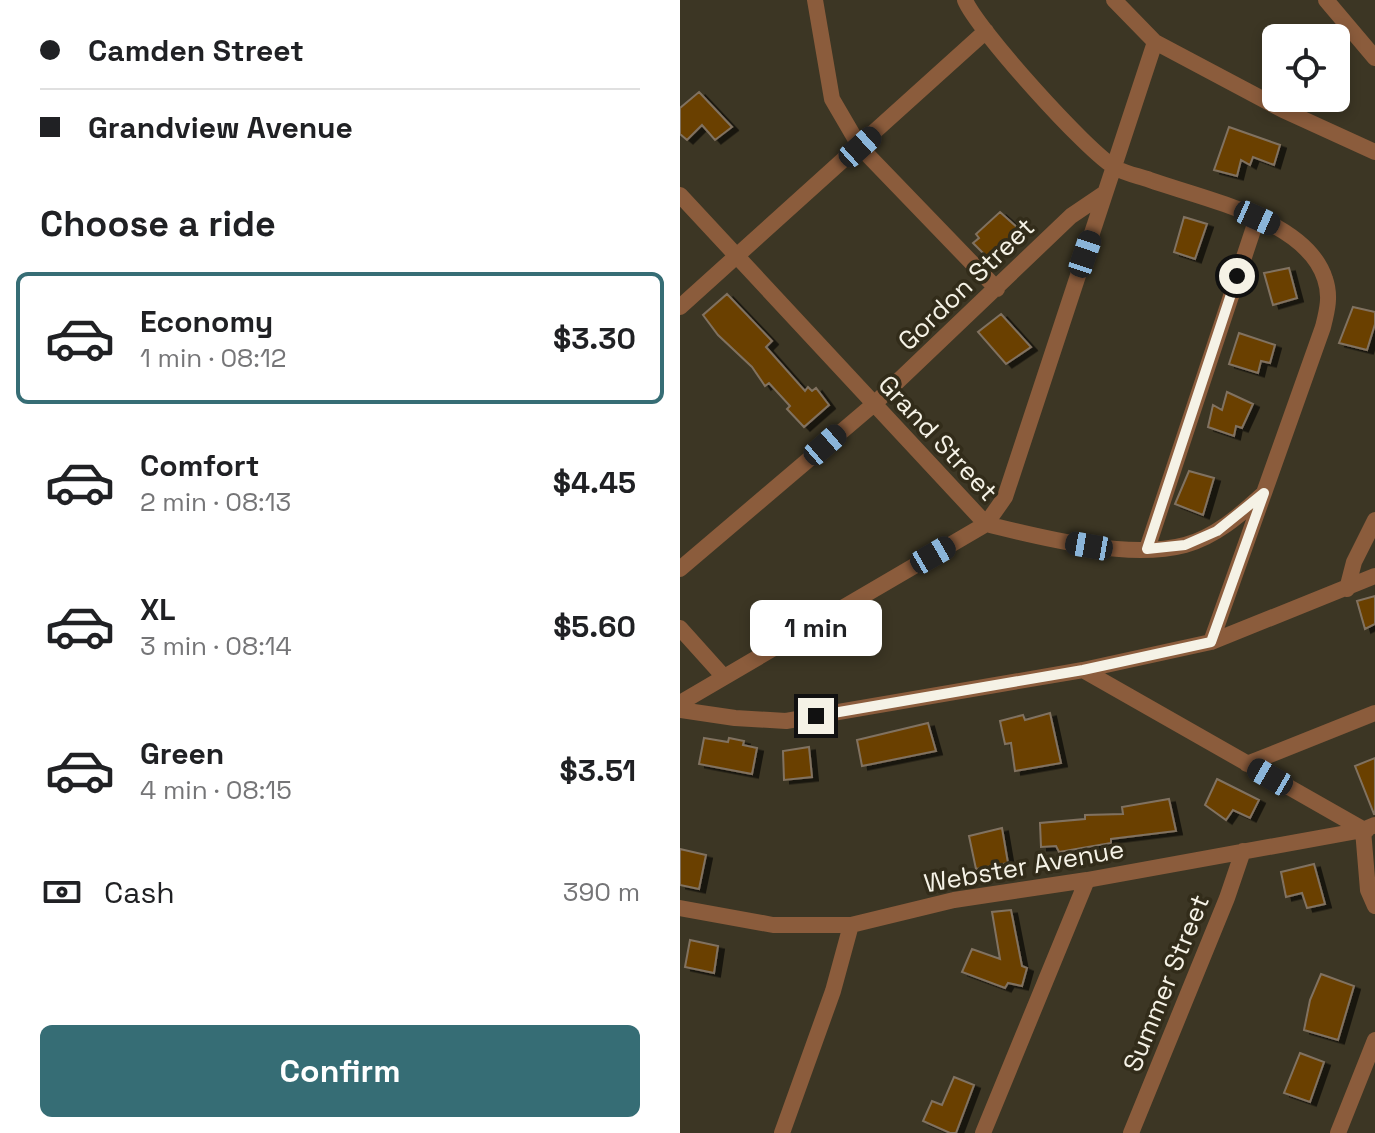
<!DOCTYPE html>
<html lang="en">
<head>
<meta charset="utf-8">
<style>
	:root { --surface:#fff; --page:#f2f2f2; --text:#202124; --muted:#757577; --line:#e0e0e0; --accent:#366d75 }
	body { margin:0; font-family:"Space Grotesk",sans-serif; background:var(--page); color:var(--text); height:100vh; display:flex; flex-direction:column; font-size:30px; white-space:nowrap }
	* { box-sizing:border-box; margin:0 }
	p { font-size:26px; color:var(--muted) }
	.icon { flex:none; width:44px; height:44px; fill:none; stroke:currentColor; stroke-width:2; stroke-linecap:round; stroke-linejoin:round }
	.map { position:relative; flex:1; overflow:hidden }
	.panel { display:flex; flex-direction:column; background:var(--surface); width:680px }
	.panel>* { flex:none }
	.top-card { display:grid; align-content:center; height:176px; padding:0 40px; background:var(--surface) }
	.buttons { position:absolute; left:582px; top:24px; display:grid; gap:16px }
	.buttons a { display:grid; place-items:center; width:88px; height:88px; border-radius:12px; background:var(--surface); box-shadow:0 4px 12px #0003; font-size:40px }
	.end { position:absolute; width:36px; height:36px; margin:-18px; border:10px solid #f5f2e6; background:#111; box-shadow:0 0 0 4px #111 }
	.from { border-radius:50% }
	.bubble { position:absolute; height:56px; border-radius:12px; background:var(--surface); box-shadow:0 4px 12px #0003; font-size:26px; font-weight:700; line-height:56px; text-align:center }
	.car { position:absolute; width:24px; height:48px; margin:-24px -12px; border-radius:10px; box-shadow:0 0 6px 2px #0007; background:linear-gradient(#222 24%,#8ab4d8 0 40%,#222 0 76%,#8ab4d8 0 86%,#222 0) }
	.top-card b { display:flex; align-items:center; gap:28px; height:76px; font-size:30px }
	.top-card b+b { border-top:2px solid var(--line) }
	.top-card i { width:20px; height:20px; background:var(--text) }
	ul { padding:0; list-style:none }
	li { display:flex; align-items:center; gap:24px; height:132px; margin:0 16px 12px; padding:0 24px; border:4px solid transparent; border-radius:12px }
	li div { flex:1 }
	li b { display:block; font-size:30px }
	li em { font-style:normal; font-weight:700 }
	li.on { border-color:var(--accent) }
	li>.icon { width:72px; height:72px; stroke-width:1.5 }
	h2 { padding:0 40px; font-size:36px; line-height:96px }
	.pay { display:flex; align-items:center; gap:20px; height:88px; padding:0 40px; font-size:30px }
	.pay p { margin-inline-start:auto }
	.primary-button { display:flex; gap:16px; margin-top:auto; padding:16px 40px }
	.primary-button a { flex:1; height:92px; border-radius:12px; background:var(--accent); color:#fff; font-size:32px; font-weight:700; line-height:92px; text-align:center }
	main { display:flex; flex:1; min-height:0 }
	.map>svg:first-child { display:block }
	.building { fill:#6a4001; stroke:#817261; stroke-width:2; filter:url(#shadow) }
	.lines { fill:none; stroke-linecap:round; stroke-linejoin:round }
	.street { stroke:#8b5c3c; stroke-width:16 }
	.route { stroke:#f5f2e6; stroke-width:10 }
	.labels { text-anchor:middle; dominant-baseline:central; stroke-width:7; stroke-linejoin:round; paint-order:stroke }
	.street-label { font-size:26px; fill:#f5f2e6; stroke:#322c1a }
</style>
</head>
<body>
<main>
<section class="panel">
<div class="top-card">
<b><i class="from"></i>Camden Street</b>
<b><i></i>Grandview Avenue</b>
</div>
<h2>Choose a ride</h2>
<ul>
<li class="on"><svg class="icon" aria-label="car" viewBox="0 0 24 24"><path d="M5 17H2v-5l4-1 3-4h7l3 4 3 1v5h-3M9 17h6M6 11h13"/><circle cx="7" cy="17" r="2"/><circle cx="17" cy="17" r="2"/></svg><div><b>Economy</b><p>1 min · 08:12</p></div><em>$3.30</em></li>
<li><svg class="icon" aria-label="car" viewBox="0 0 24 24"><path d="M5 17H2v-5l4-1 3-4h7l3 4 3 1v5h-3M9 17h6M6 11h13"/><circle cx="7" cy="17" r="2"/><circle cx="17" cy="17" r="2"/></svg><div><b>Comfort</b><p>2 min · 08:13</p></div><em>$4.45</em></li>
<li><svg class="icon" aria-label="car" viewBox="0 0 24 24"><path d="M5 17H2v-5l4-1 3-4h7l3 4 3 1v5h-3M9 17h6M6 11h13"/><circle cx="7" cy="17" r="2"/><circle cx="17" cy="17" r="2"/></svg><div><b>XL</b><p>3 min · 08:14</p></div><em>$5.60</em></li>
<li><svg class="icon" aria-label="car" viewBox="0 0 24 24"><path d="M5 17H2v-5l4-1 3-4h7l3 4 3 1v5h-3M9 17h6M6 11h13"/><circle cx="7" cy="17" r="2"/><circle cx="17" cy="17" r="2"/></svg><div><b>Green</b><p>4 min · 08:15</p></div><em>$3.51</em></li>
</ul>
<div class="pay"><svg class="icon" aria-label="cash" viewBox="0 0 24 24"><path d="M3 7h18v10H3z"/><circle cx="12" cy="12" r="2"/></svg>Cash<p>390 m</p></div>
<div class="primary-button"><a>Confirm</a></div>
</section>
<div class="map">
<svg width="695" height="1133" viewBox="0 0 695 1133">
	<defs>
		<filter id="shadow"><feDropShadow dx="6" dy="3.5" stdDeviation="0" flood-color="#0009"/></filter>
	</defs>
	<rect width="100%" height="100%" fill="#3c3624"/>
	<path class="building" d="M 19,92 L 52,127 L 35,140 L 22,125 L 7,140 L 0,134 L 0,108 Z
		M 549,127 L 600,145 L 594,165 L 573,157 L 570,165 L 561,160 L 557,176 L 534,170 Z
		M 320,212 L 340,230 L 309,259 L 293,243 L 299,238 L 296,234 Z
		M 504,217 L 527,224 L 515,259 L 494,252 Z
		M 609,268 L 617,298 L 593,305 L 584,273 Z
		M 47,294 L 92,341 L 86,347 L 125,391 L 128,387 L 132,391 L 136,388 L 149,405 L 124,427 L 107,409 L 110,406 L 89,383 L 85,386 L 72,367 L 38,335 L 23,315 Z
		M 673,307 L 695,312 L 695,324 L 687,350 L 659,343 Z
		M 321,314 L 351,347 L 326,364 L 298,332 Z
		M 559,333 L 595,345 L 590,363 L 581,361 L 578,373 L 549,364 Z
		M 547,392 L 573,404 L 562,428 L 556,426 L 554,436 L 528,427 L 533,405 L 542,410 Z
		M 509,471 L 534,478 L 523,515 L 495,504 Z
		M 695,596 L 695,624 L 685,629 L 677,601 Z
		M 370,713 L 381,763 L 335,771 L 331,743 L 325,744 L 320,721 L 343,715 L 345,720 Z
		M 248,723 L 256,751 L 182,766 L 177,740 Z
		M 24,738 L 48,742 L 49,738 L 64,741 L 63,745 L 77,748 L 72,774 L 19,764 Z
		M 129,747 L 132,777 L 104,780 L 103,751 Z
		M 695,758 L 695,814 L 694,814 L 675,766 Z
		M 537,779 L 579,800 L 570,818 L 553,810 L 546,820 L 525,805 Z
		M 489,799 L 496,831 L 431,839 L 431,843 L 379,852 L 376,846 L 361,847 L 360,823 L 405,819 L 405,815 L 443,814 L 442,807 Z
		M 322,828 L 328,863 L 296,869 L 289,836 Z
		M 0,849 L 26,855 L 19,889 L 0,885 Z
		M 634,864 L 645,904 L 627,908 L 622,893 L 606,897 L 601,872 Z
		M 331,910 L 342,966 L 347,968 L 342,986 L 328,983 L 325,988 L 282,972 L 292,949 L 320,959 L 312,912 Z
		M 10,940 L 38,946 L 34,973 L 5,967 Z
		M 641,974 L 674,986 L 658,1040 L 624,1030 L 630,1000 Z
		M 620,1053 L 644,1062 L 630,1102 L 604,1093 Z
		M 274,1077 L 294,1085 L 276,1133 L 270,1133 L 243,1121 L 252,1101 L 262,1105 Z"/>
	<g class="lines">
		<path class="street" d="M 135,0 L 152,99 L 180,147 L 317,289
			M 285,0 C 296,28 408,153 436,168 C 446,174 459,176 470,180 C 524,199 627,220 645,279 C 651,296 647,311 643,327 L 531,642
			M 434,0 L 475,42 L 603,110 L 695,152
			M 646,0 L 695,58
			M 0,195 L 306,524
			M 0,307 L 306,31
			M 306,524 C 363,538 448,560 505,545 C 535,537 560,515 582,495
			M 467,549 L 577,218
			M 0,569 L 194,404 L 391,216 L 425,193
			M 667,589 L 674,562 L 695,520
			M 0,628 L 44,677
			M 403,670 L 686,831
			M 0,703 L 306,524 L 325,497 L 475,42
			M 0,710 L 55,718 L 106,721 L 403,670 L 531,642 L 695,576
			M 567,764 L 695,713
			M 683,830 L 688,890 L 695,906
			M 0,908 L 93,925 L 171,925 L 274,900 L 407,880 L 683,830 L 695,825
			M 102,1133 L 153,991 L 171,925
			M 303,1133 L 407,880
			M 451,1133 L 547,898 L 563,851
			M 658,1133 L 695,1040"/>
	</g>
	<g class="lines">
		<path class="route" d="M 136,716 L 403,670 L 531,642 L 584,493 L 537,531 L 505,545 L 467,549 L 557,276"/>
	</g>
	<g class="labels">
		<g class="street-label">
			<text transform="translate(286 284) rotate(-44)">Gordon Street</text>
			<text transform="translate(258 438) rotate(47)">Grand Street</text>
			<text transform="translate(344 866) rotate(-10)">Webster Avenue</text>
			<text transform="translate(486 983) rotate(-68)">Summer Street</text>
		</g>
	</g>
</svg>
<div class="buttons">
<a><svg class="icon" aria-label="locate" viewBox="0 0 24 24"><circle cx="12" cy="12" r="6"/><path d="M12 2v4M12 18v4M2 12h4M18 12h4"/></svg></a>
</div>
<i class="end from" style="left:557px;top:276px"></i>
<i class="end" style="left:136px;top:716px"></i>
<div class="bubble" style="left:70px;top:600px;width:132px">1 min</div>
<i class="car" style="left:180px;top:147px;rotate:48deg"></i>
<i class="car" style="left:577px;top:218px;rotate:114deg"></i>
<i class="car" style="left:405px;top:254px;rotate:19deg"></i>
<i class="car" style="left:145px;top:445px;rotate:49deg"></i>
<i class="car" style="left:409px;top:546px;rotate:280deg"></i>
<i class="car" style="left:253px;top:555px;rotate:60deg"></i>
<i class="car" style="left:590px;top:777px;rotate:300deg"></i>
</div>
</main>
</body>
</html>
